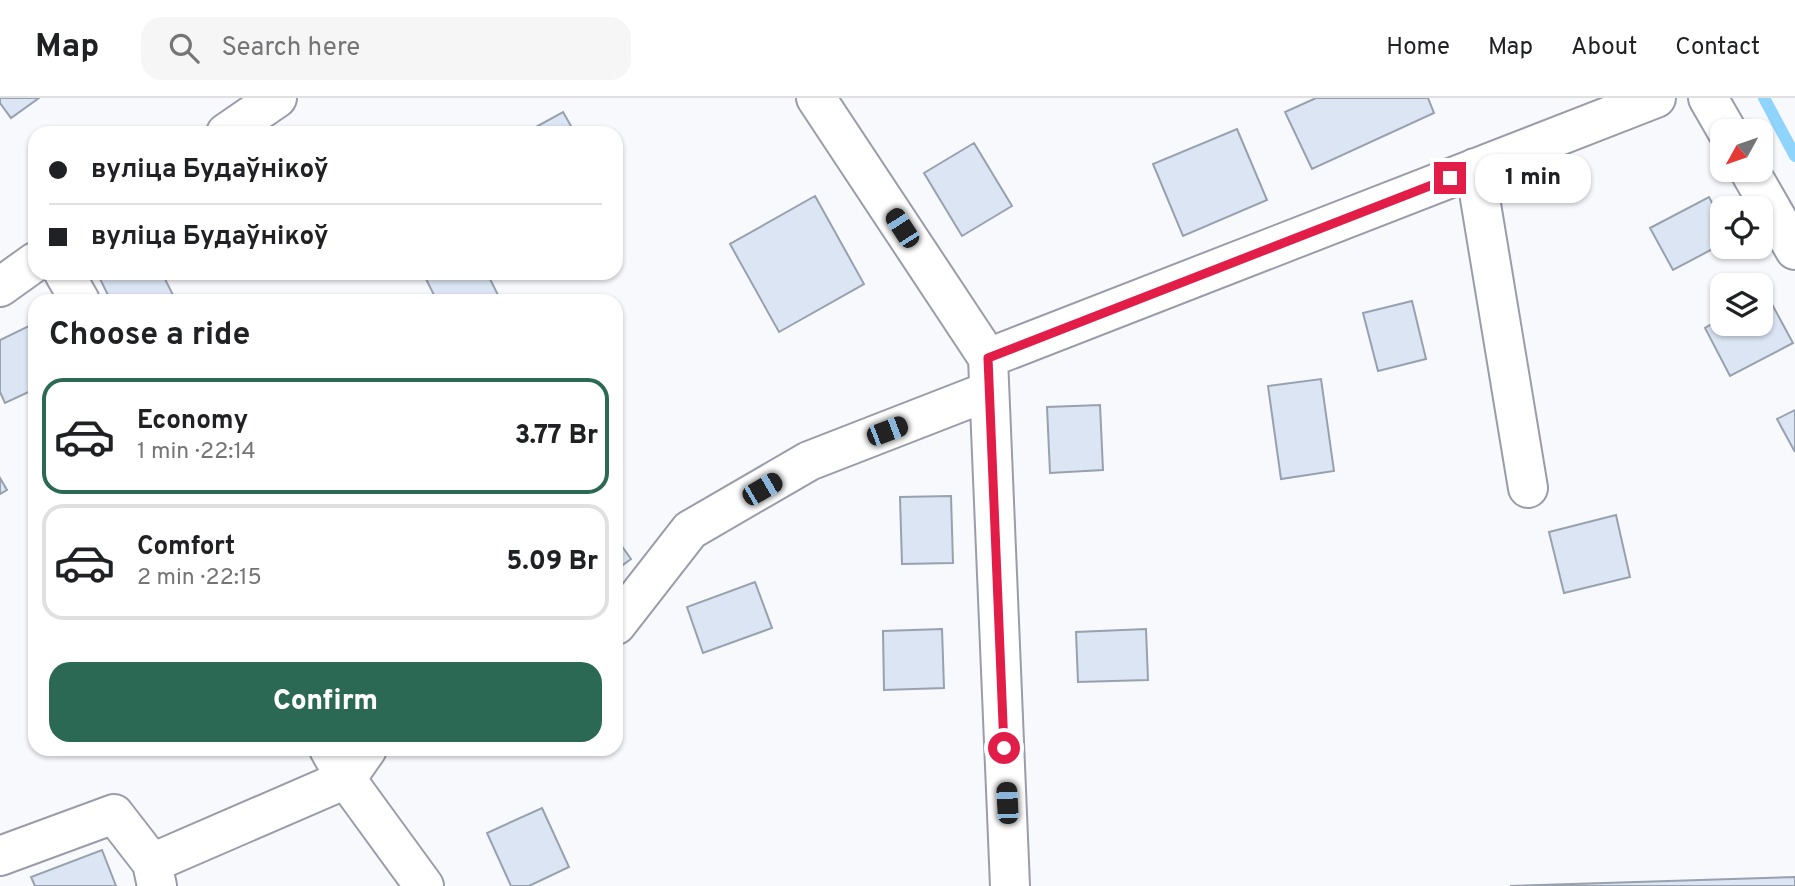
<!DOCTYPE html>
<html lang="en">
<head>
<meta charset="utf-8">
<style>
	:root { --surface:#fff; --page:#f6f6f6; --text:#202124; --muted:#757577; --line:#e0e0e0; --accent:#2c6954 }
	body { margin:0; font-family:Overpass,sans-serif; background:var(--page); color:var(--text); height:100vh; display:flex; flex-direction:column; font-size:26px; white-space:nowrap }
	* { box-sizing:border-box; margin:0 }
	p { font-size:23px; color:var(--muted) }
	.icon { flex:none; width:38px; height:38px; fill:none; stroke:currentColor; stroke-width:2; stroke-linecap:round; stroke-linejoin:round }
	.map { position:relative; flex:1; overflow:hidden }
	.side { position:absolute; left:28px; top:196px; width:595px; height:462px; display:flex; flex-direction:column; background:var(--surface); border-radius:21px; box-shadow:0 2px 5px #0004 }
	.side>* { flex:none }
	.banner { position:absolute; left:28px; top:28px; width:595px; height:154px; border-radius:21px; box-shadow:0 2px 5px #0004; display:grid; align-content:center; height:154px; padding:0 21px; background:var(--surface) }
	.needle { width:46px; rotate:230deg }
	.tools { position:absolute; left:1710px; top:21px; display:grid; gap:14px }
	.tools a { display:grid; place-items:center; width:63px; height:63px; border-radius:14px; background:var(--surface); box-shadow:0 2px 5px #0004; font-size:35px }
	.end { position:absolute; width:32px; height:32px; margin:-16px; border:9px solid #e11d48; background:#fff; box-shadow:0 0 0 4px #fff }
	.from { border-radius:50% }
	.bubble { position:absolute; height:49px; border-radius:21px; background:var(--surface); box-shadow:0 2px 5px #0004; font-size:23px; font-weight:800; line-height:49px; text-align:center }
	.car { position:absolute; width:21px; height:42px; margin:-21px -10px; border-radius:9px; box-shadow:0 0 5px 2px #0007; background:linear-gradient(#222 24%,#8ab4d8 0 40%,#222 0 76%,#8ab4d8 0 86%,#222 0) }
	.banner b { display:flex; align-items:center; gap:24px; height:66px; font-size:26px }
	.banner b+b { border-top:2px solid var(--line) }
	.banner i { width:18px; height:18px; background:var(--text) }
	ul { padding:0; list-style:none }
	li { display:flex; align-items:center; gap:21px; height:116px; margin:0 14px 10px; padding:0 7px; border:4px solid var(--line); border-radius:21px }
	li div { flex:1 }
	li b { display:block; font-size:26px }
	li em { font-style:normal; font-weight:800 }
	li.current { border-color:var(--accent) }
	li>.icon { width:63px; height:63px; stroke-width:1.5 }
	h2 { padding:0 21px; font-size:32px; line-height:84px }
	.primary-button { display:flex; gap:14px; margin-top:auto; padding:14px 21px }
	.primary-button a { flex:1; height:80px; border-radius:21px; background:var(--accent); color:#fff; font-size:28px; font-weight:800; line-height:80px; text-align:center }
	header { display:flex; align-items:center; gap:42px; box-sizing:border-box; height:98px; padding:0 35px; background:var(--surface); border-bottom:2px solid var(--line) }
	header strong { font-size:33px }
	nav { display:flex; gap:38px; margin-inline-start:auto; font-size:24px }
	.search { width:490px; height:63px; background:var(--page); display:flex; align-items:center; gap:18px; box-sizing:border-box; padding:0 24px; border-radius:21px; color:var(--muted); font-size:26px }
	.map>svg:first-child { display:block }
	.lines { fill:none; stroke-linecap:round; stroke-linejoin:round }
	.stream { stroke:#8ed4fc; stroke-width:12 }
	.building { fill:#dbe5f4; stroke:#97a1af; stroke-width:2 }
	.minor-casing { stroke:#9a9cab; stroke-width:42 }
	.minor { stroke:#fff; stroke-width:38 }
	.route { stroke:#e11d48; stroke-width:9 }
</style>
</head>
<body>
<header>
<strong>Map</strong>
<div class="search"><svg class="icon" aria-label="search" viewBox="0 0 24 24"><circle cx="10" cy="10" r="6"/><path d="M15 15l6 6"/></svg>Search here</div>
<nav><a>Home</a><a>Map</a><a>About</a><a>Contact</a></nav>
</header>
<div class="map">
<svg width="1795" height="788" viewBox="0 0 1795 788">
	<rect width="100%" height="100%" fill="#f8f9fc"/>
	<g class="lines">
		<path class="stream" d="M 1764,0 L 1795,58"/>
	</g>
	<path class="building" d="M 0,0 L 39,0 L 11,20 L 0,5 Z
		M 1316,0 L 1428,0 L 1434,15 L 1312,71 L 1285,14 Z
		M 563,14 L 575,35 L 525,35 Z
		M 1237,31 L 1267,102 L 1183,138 L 1153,66 Z
		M 974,45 L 1012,108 L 962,138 L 924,75 Z
		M 815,98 L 864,186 L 779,234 L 730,146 Z
		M 1709,99 L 1722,124 L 1722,146 L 1673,172 L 1650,130 Z
		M 107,175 L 144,175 L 147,181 L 162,175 L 176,203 L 111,203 L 99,179 Z
		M 423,175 L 487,175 L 501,203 L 437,203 Z
		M 1767,197 L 1793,245 L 1730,278 L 1705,230 L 1722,220 L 1722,226 L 1760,226 L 1760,200 Z
		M 1412,203 L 1426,261 L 1378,273 L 1363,215 Z
		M 35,225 L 35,291 L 5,305 L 0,294 L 0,242 Z
		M 1321,281 L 1334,373 L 1281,381 L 1268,288 Z
		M 1100,307 L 1103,372 L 1050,375 L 1047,309 Z
		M 1795,312 L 1795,354 L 1777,321 Z
		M 0,380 L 7,392 L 0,396 Z
		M 951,398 L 953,465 L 902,466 L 900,399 Z
		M 1616,417 L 1630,479 L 1564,495 L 1549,434 Z
		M 616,440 L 631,461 L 616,472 Z
		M 755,484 L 772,530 L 703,555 L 687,509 Z
		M 942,531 L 944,590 L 884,592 L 883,533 Z
		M 1146,531 L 1148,582 L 1078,584 L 1076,534 Z
		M 542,710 L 569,769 L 529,788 L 511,788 L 487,735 Z
		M 102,752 L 116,788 L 35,788 L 31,779 Z
		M 1795,779 L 1795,788 L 1510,788 Z"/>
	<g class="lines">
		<defs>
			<path id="minor" d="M 816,0 L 988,260
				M 1708,0 L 1727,33
				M 226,35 L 277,0
				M 1475,70 L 1528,390
				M 1749,72 L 1795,152
				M 64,175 L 80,203
				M 0,189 L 35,164
				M 616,527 L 690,432 L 809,363 L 989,293
				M 329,651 L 346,681 L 424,788
				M 0,758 L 114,716 L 152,765 L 157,788
				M 152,765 L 346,681 L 367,651
				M 1010,788 L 988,260 L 1656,0"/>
		</defs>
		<use href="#minor" class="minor-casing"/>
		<use href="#minor" class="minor"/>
	</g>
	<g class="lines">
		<path class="route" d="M 1004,650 L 988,260 L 1450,80"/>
	</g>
</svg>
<div class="tools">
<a><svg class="needle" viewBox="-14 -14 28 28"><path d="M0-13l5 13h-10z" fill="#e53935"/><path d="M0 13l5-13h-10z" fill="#757577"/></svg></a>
<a><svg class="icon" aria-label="locate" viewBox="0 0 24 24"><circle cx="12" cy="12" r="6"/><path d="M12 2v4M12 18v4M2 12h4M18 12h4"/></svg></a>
<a><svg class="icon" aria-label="layers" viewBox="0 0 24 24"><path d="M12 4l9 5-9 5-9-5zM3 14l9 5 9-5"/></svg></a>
</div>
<i class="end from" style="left:1004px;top:650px"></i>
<i class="end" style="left:1450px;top:80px"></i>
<div class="bubble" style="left:1475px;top:56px;width:116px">1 min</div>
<i class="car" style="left:902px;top:130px;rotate:327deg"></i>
<i class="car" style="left:887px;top:333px;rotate:69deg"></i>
<i class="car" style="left:762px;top:391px;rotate:60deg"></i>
<i class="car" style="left:1007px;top:705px;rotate:357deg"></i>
<div class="banner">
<b><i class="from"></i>вуліца Будаўнікоў</b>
<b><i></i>вуліца Будаўнікоў</b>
</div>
<section class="side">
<h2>Choose a ride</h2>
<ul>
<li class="current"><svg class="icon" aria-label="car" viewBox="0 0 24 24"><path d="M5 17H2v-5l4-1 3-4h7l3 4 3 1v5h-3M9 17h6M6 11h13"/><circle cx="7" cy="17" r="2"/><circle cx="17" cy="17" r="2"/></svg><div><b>Economy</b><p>1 min · 22:14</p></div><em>3.77 Br</em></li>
<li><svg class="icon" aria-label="car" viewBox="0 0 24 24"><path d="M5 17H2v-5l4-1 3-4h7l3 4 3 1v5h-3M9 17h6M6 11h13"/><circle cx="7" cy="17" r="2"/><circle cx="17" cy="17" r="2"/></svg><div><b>Comfort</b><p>2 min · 22:15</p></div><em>5.09 Br</em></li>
</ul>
<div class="primary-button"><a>Confirm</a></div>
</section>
</div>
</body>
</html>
